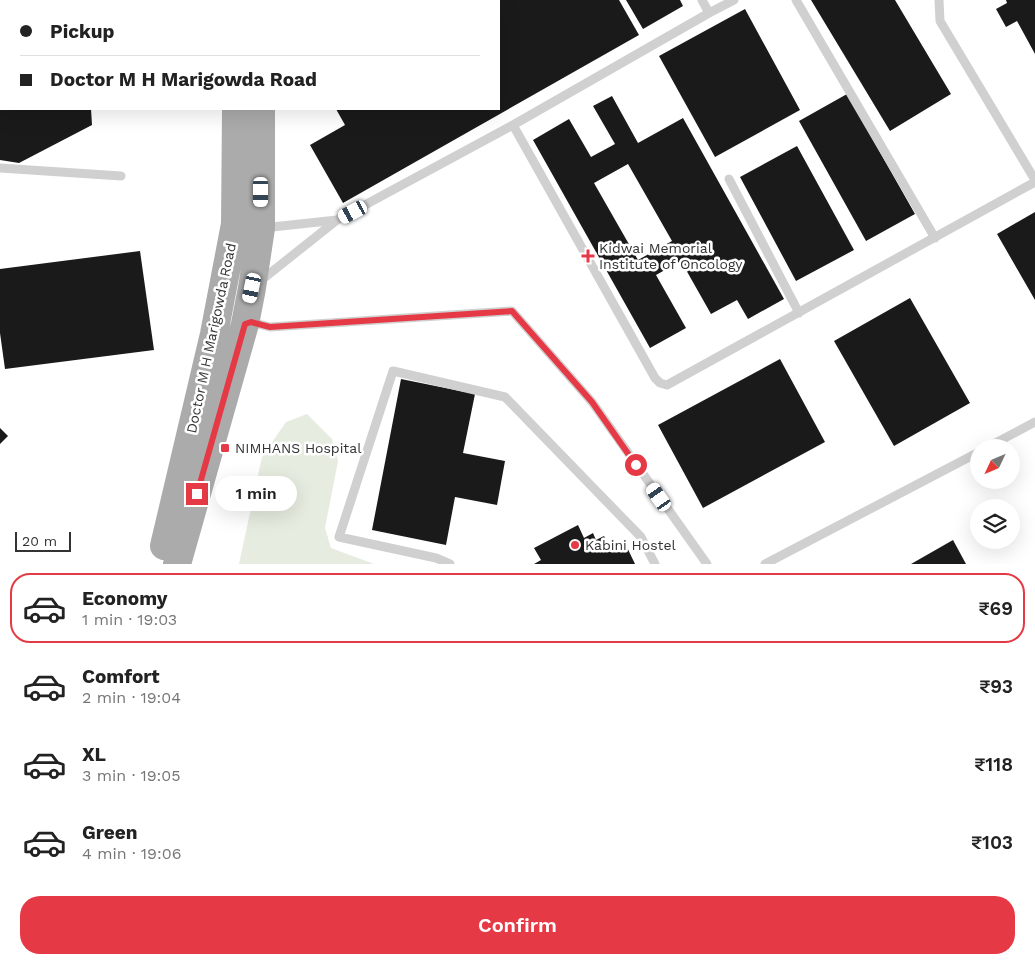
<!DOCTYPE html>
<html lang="en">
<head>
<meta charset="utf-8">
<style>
	:root { --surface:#fff; --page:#f6f6f6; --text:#222; --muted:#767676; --line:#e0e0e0; --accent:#e63946 }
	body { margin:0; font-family:"Work Sans",sans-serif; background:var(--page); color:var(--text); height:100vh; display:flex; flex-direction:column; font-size:19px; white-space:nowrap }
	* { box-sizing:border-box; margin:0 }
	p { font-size:16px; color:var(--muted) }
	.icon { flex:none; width:28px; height:28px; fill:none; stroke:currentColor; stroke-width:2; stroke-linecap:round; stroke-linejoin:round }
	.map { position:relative; height:564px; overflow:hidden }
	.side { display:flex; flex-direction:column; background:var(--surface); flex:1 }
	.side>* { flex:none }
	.guide { position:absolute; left:0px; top:0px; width:500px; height:110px; box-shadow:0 5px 20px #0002; display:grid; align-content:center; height:110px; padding:0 20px; background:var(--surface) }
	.needle { width:32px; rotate:226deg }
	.tools { position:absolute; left:970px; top:439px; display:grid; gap:10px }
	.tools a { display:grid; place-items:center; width:50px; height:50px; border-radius:50%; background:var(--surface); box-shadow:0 5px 20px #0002; font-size:25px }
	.scale { position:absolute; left:15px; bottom:12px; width:56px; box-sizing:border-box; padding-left:5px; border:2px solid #333; border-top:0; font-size:14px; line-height:18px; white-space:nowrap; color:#333; -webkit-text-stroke:4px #fff; paint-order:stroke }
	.end { position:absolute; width:22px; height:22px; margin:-11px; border:6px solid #e63946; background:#fff; box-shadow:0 0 0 2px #fff }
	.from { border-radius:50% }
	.bubble { position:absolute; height:35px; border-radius:18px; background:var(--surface); box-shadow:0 5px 20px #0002; font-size:16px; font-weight:600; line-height:35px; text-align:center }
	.car { position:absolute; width:15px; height:30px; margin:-15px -8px; border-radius:6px; box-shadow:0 0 4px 1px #0007; background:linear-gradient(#fff 24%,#345 0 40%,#fff 0 76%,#345 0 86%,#fff 0) }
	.guide b { display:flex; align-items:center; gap:18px; height:48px; font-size:19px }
	.guide b+b { border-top:1px solid var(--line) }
	.guide i { width:12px; height:12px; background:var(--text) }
	ul { padding:9px 0 0; list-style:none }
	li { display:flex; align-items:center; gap:15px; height:70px; margin:0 10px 8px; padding:0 10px; border:2px solid transparent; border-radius:20px }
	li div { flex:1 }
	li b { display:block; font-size:19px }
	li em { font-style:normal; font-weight:600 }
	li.selected { border-color:var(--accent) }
	li>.icon { width:45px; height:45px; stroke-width:1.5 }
	.primary-button { display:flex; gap:10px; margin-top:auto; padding:10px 20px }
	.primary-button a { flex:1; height:58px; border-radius:20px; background:var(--accent); color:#fff; font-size:20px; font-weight:600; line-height:58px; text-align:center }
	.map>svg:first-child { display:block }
	.green { fill:#e6ecdf }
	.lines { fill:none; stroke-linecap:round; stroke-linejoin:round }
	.stream { stroke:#cfe2ee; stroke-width:5.5 }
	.building { fill:#1a1a1a; fill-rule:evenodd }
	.lane { stroke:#d0d0d0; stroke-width:9 }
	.primary { stroke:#ababab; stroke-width:28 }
	.route { stroke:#e63946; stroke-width:6 }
	.poi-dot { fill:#e63946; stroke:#fff; stroke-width:2 }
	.labels { text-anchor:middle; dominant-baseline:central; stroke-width:5; stroke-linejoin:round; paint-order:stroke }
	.poi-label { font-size:14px; fill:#333; stroke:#fff; text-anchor:start }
	.street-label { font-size:14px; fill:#333; stroke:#fff }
</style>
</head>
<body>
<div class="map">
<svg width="1035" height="564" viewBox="0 0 1035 564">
	<rect width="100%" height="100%" fill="#fff"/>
	<path class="green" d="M 307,414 L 332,439 L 338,461 L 325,528 L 331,548 L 374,564 L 239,564 L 262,457 L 286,422 Z"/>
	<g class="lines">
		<path class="stream" d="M 0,23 L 1,23"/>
	</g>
	<path class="building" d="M 499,0 L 619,0 L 639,35 L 343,203 L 310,145 L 345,125 L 336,109 L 499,109 Z
		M 626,0 L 680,0 L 683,6 L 643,29 Z
		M 811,0 L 895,0 L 951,94 L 890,131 Z
		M 1006,0 L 1035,0 L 1035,54 L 1017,21 L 1006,27 L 996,9 L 1007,3 Z
		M 745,9 L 800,110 L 715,157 L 659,56 Z
		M 847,94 L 915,214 L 866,241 L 799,121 Z
		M 612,96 L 638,143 L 683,118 L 784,299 L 748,319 L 737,300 L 711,314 L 681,261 L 656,275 L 686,328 L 650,348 L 533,140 L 569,119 L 591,157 L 615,144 L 593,106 ZM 628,164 L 672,241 L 638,260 L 594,183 Z
		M 0,109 L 91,109 L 92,125 L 19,163 L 0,160 Z
		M 797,146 L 854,250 L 796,281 L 740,177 Z
		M 1035,212 L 1035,300 L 997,234 Z
		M 140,251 L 154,350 L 5,369 L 0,333 L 0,269 Z
		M 910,298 L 970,403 L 894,446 L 834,341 Z
		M 780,359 L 825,442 L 703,508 L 658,425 Z
		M 401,379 L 475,394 L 463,453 L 505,461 L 497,505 L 455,497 L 446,545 L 372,530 Z
		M 0,428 L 8,436 L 0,444 Z
		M 578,525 L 584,538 L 593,533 L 596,540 L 604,536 L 611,548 L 624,541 L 635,564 L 534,564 L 541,560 L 534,548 Z
		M 953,540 L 966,564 L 911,564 Z"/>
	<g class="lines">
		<path class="lane" d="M 796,0 L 935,238
			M 939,0 L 940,21 L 1035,180
			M 709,13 L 734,0
			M 513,125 L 655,378 L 660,383 L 667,385 L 1035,182
			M 0,168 L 121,176
			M 729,179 L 799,313
			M 263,228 L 337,220
			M 259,282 L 337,220 L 513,125 L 709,13 L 702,0
			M 248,323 L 251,322 L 270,327 L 512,311 L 592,402 L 707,564
			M 986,448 L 1035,422
			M 450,564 L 436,558 L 339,537 L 393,371 L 505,397 L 641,537 L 655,564
			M 765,564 L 979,452"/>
		<path class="primary" d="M 203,0 L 204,1
			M 226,0 L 226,1
			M 249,0 L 250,1
			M 285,0 L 286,1
			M 164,546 L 214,334 L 235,224 L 236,109
			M 177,564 L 245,324 L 252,288 L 261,228 L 261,109"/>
	</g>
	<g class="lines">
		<path class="route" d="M 197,494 L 245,324 L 251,322 L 270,327 L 512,311 L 592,402 L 636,465"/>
	</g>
	<g class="poi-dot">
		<path d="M585.5 248.5h5v5h5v5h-5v5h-5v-5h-5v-5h5z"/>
		<rect x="220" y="443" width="10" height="10" rx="2.5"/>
		<circle cx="575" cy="545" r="5"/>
	</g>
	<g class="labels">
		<g class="poi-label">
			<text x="599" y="248">Kidwai Memorial<tspan x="599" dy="16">Institute of Oncology</tspan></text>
			<text x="235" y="448">NIMHANS Hospital</text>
			<text x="585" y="545">Kabini Hostel</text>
		</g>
		<g class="street-label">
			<text transform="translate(211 338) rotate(-78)">Doctor M H Marigowda Road</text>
		</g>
	</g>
</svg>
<div class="tools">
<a><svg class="needle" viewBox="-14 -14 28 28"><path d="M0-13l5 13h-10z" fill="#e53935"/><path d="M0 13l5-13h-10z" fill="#767676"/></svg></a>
<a><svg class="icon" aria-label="layers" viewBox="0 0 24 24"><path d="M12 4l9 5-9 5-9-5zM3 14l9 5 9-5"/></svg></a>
</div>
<div class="scale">20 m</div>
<i class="end from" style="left:636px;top:465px"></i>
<i class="end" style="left:197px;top:494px"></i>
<div class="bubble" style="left:215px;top:476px;width:82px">1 min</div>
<i class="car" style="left:261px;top:192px;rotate:180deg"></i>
<i class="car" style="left:353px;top:212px;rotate:242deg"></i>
<i class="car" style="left:252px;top:288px;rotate:192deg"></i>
<i class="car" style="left:659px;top:497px;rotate:325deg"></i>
<div class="guide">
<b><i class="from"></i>Pickup</b>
<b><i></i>Doctor M H Marigowda Road</b>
</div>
</div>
<section class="side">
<ul>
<li class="selected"><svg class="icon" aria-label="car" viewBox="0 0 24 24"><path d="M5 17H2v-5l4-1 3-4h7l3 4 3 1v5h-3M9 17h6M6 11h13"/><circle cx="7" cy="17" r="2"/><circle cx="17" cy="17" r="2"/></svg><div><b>Economy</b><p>1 min · 19:03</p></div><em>₹69</em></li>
<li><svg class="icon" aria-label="car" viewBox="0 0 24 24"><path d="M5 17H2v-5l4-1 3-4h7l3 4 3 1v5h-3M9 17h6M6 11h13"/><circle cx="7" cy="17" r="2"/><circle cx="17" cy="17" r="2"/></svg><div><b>Comfort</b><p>2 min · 19:04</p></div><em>₹93</em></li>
<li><svg class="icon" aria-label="car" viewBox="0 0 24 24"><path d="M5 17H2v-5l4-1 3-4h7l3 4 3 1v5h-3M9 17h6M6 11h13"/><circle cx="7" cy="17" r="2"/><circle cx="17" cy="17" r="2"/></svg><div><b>XL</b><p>3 min · 19:05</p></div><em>₹118</em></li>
<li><svg class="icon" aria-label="car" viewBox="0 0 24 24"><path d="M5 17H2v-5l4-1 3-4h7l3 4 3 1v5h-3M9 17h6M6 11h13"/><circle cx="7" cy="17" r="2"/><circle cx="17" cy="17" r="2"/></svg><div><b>Green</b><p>4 min · 19:06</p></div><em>₹103</em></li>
</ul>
<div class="primary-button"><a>Confirm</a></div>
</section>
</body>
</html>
